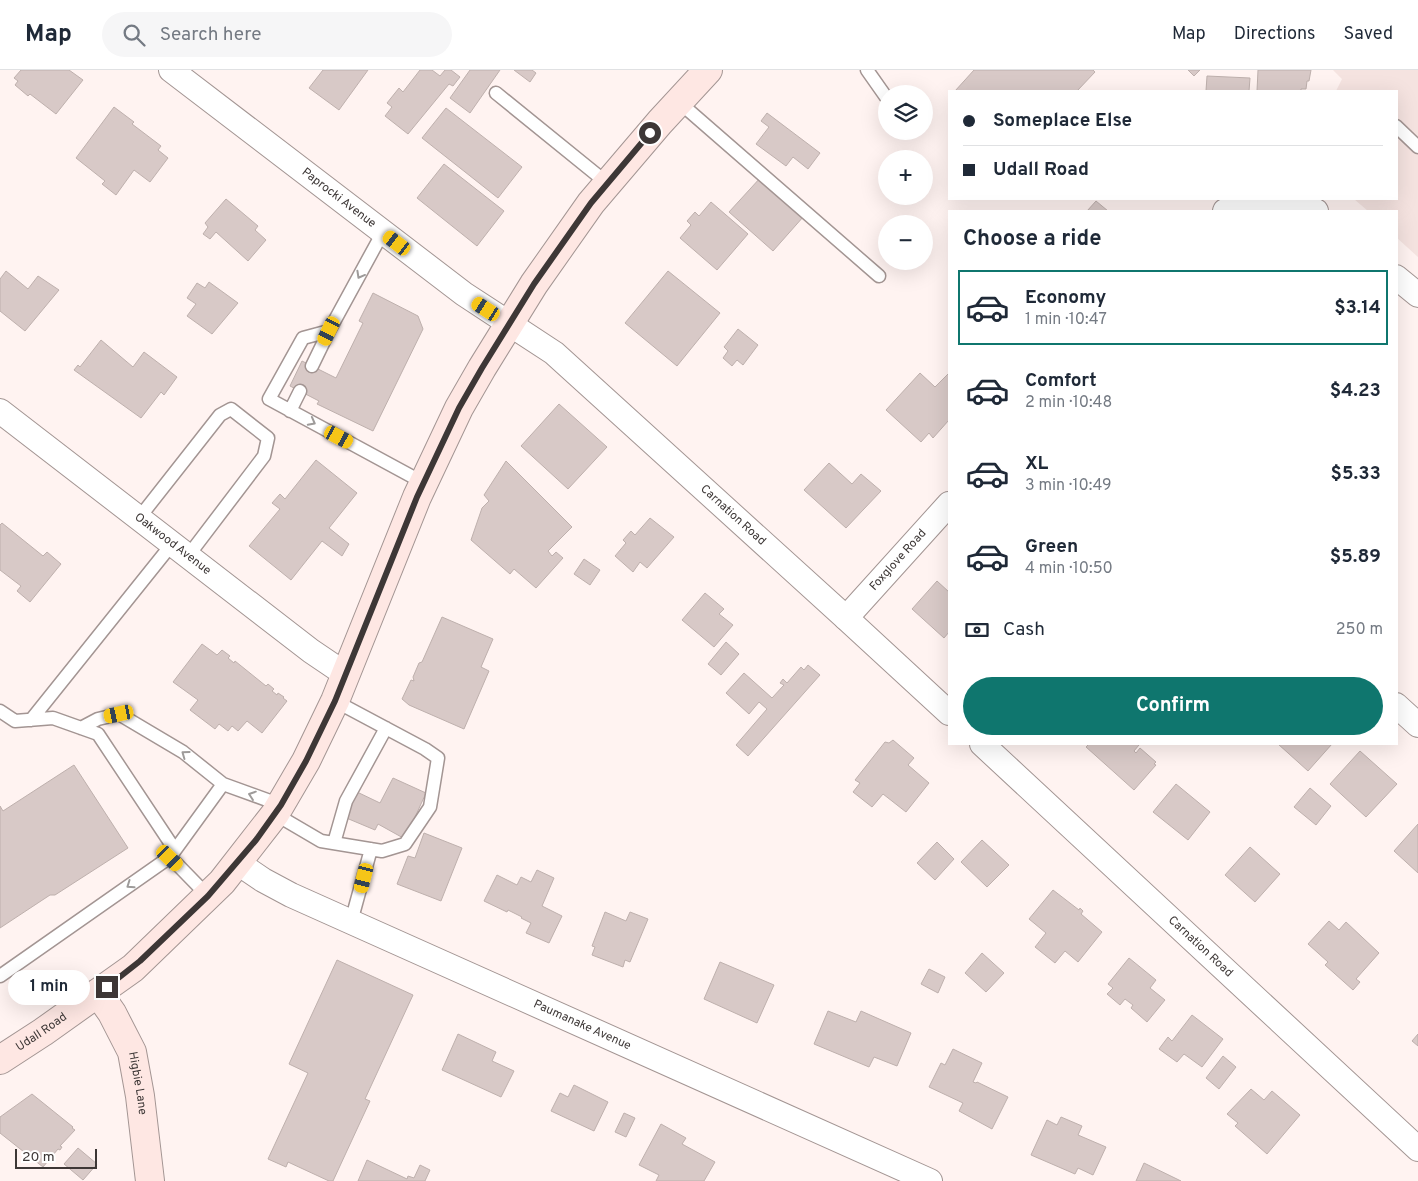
<!DOCTYPE html>
<html lang="en">
<head>
<meta charset="utf-8">
<style>
	:root { --surface:#fff; --page:#f6f6f7; --text:#1f2937; --muted:#747a83; --line:#e0e1e3; --accent:#0f766e }
	body { margin:0; font-family:Overpass,sans-serif; background:var(--page); color:var(--text); height:100vh; display:flex; flex-direction:column; font-size:19px; white-space:nowrap }
	* { box-sizing:border-box; margin:0 }
	p { font-size:16px; color:var(--muted) }
	.icon { flex:none; width:28px; height:28px; fill:none; stroke:currentColor; stroke-width:2; stroke-linecap:round; stroke-linejoin:round }
	.map { position:relative; flex:1; overflow:hidden }
	.sheet { position:absolute; left:948px; top:140px; width:450px; height:535px; display:flex; flex-direction:column; background:var(--surface); border-radius:0px; box-shadow:0 5px 20px #0002 }
	.sheet>* { flex:none }
	.guide { position:absolute; left:948px; top:20px; width:450px; height:110px; border-radius:0px; box-shadow:0 5px 20px #0002; display:grid; align-content:center; height:110px; padding:0 15px; background:var(--surface) }
	.controls { position:absolute; left:878px; top:15px; display:grid; gap:10px }
	.controls a { display:grid; place-items:center; width:55px; height:55px; border-radius:50%; background:var(--surface); box-shadow:0 5px 20px #0002; font-size:25px }
	.scale { position:absolute; left:15px; bottom:12px; width:82px; box-sizing:border-box; padding-left:5px; border:2px solid #3d3736; border-top:0; font-size:14px; line-height:18px; white-space:nowrap; color:#3d3736; -webkit-text-stroke:4px #fff; paint-order:stroke }
	.end { position:absolute; width:22px; height:22px; margin:-11px; border:6px solid #3d3736; background:#fff; box-shadow:0 0 0 2px #fff }
	.from { border-radius:50% }
	.bubble { position:absolute; height:35px; border-radius:18px; background:var(--surface); box-shadow:0 5px 20px #0002; font-size:16px; font-weight:700; line-height:35px; text-align:center }
	.car { position:absolute; width:15px; height:30px; margin:-15px -8px; border-radius:6px; box-shadow:0 0 4px 1px #0007; background:linear-gradient(#f5c518 24%,#345 0 40%,#f5c518 0 76%,#345 0 86%,#f5c518 0) }
	.guide b { display:flex; align-items:center; gap:18px; height:48px; font-size:19px }
	.guide b+b { border-top:1px solid var(--line) }
	.guide i { width:12px; height:12px; background:var(--text) }
	ul { padding:0; list-style:none }
	li { display:flex; align-items:center; gap:15px; height:75px; margin:0 10px 8px; padding:0 5px; border:2px solid transparent; border-radius:0px }
	li div { flex:1 }
	li b { display:block; font-size:19px }
	li em { font-style:normal; font-weight:700 }
	li.on { border-color:var(--accent) }
	li>.icon { width:45px; height:45px; stroke-width:1.5 }
	h2 { padding:0 15px; font-size:22px; line-height:60px }
	.pay { display:flex; align-items:center; gap:12px; height:55px; padding:0 15px; font-size:19px }
	.pay p { margin-inline-start:auto }
	.action { display:flex; gap:10px; margin-top:auto; padding:10px 15px }
	.action a { flex:1; height:58px; border-radius:30px; background:var(--accent); color:#fff; font-size:20px; font-weight:700; line-height:58px; text-align:center }
	header { display:flex; align-items:center; gap:30px; box-sizing:border-box; height:70px; padding:0 25px; background:var(--surface); border-bottom:1px solid var(--line) }
	header strong { font-size:24px }
	nav { display:flex; gap:28px; margin-inline-start:auto; font-size:18px }
	.search { width:350px; height:45px; background:var(--page); display:flex; align-items:center; gap:12px; box-sizing:border-box; padding:0 18px; border-radius:28px; color:var(--muted); font-size:19px }
	.map>svg:first-child { display:block }
	.built { fill:#f5e3e0 }
	.building { fill:#d8c9c7; stroke:#beb0ad }
	.lines { fill:none; stroke-linecap:round; stroke-linejoin:round }
	.lane-casing { stroke:#a39593; stroke-width:15 }
	.street-casing { stroke:#a39593; stroke-width:26 }
	.secondary-casing { stroke:#a39593; stroke-width:30 }
	.lane { stroke:#fff; stroke-width:12 }
	.street { stroke:#fff; stroke-width:24 }
	.secondary { stroke:#fee7e3; stroke-width:28 }
	.oneway { stroke:#9e9b9a }
	.route { stroke:#3d3736; stroke-width:6 }
	.labels { text-anchor:middle; dominant-baseline:central; stroke-width:4; stroke-linejoin:round; paint-order:stroke }
	.street-label { font-size:12px; fill:#3d3736; stroke:#fff }
</style>
</head>
<body>
<header>
<strong>Map</strong>
<div class="search"><svg class="icon" aria-label="search" viewBox="0 0 24 24"><circle cx="10" cy="10" r="6"/><path d="M15 15l6 6"/></svg>Search here</div>
<nav><a>Map</a><a>Directions</a><a>Saved</a></nav>
</header>
<div class="map">
<svg width="1418" height="1111" viewBox="0 0 1418 1111">
	<rect width="100%" height="100%" fill="#fff3f1"/>
	<path class="built" d="M 1333,0 L 1418,0 L 1418,187 L 1396,167 L 1396,141 L 1368,141 L 1354,129 L 1396,129 L 1396,21 L 1336,21 L 1342,9 Z"/>
	<path class="building" d="M 21,0 L 69,0 L 83,10 L 56,44 L 30,24 L 28,26 L 15,15 L 18,11 L 14,8 Z
		M 323,0 L 368,0 L 339,40 L 309,18 Z
		M 420,0 L 432,0 L 440,6 L 445,0 L 451,0 L 460,7 L 453,16 L 449,14 L 408,64 L 385,46 L 392,37 L 387,33 L 399,18 L 403,22 Z
		M 470,0 L 500,0 L 470,43 L 450,28 Z
		M 514,0 L 532,0 L 536,3 L 530,12 Z
		M 974,0 L 1093,0 L 1095,2 L 1077,21 L 955,21 Z
		M 1188,0 L 1200,0 L 1194,6 Z
		M 1258,0 L 1311,0 L 1309,11 L 1307,11 L 1306,19 L 1301,19 L 1301,21 L 1257,21 Z
		M 1207,6 L 1250,8 L 1249,21 L 1206,21 Z
		M 114,37 L 134,52 L 132,54 L 161,76 L 158,80 L 168,88 L 150,112 L 134,100 L 116,125 L 102,114 L 105,111 L 76,88 Z
		M 446,38 L 522,97 L 498,128 L 422,68 Z
		M 767,43 L 820,83 L 808,99 L 793,87 L 786,96 L 756,74 L 769,57 L 761,51 Z
		M 444,94 L 504,141 L 477,176 L 417,128 Z
		M 761,107 L 804,146 L 773,181 L 729,142 Z
		M 226,129 L 258,156 L 255,160 L 266,170 L 248,191 L 216,162 L 210,169 L 203,164 L 208,157 L 205,153 Z
		M 1096,131 L 1108,141 L 1087,141 Z
		M 711,132 L 748,164 L 717,200 L 680,168 L 691,155 L 687,151 L 695,142 L 699,146 Z
		M 6,201 L 28,219 L 38,206 L 59,220 L 25,261 L 0,241 L 0,209 Z
		M 668,201 L 720,243 L 677,296 L 625,253 Z
		M 209,212 L 238,233 L 212,264 L 187,246 L 196,234 L 187,228 L 197,213 L 205,218 Z
		M 373,223 L 418,246 L 423,259 L 373,361 L 317,334 L 319,331 L 290,316 L 302,291 L 336,308 L 363,253 L 359,251 Z
		M 738,259 L 758,275 L 743,295 L 737,290 L 732,296 L 723,288 L 728,281 L 724,277 Z
		M 101,270 L 133,297 L 144,282 L 177,307 L 164,325 L 161,322 L 141,348 L 74,300 L 78,295 L 80,297 Z
		M 920,303 L 935,317 L 949,303 L 949,350 L 933,368 L 929,363 L 921,372 L 886,340 Z
		M 559,334 L 607,377 L 568,419 L 521,376 Z
		M 316,390 L 357,423 L 329,458 L 349,474 L 342,486 L 322,471 L 291,510 L 249,476 L 280,439 L 272,433 L 280,424 L 285,429 Z
		M 506,391 L 572,457 L 548,481 L 552,486 L 556,482 L 563,488 L 536,518 L 514,499 L 510,504 L 471,470 L 482,438 L 489,431 L 484,425 Z
		M 829,393 L 852,414 L 861,404 L 881,421 L 846,458 L 804,420 Z
		M 650,448 L 674,467 L 647,498 L 640,492 L 633,502 L 615,486 L 626,473 L 623,470 L 631,461 L 635,465 Z
		M 2,453 L 43,486 L 47,482 L 61,494 L 30,532 L 17,521 L 21,516 L 0,500 L 0,455 Z
		M 584,489 L 600,500 L 590,515 L 574,504 Z
		M 937,511 L 949,522 L 949,562 L 944,568 L 912,539 Z
		M 705,523 L 724,539 L 719,544 L 733,555 L 714,577 L 682,550 Z
		M 442,547 L 493,569 L 481,597 L 489,601 L 464,659 L 409,635 L 402,629 L 411,610 L 414,611 L 413,607 L 419,593 L 422,592 Z
		M 726,572 L 739,584 L 721,605 L 708,594 Z
		M 202,574 L 217,585 L 222,580 L 230,586 L 228,588 L 234,593 L 235,591 L 266,616 L 268,614 L 274,619 L 272,621 L 277,625 L 278,623 L 284,627 L 283,628 L 287,631 L 262,663 L 247,651 L 238,661 L 232,656 L 228,661 L 219,654 L 215,659 L 190,640 L 198,630 L 173,612 Z
		M 808,595 L 820,605 L 748,686 L 736,675 L 767,639 L 759,632 L 749,644 L 726,623 L 744,603 L 772,628 L 784,615 L 780,613 L 783,609 L 787,613 L 801,597 L 804,600 Z
		M 893,670 L 914,688 L 908,695 L 929,713 L 906,742 L 883,724 L 872,737 L 853,722 L 860,713 L 855,710 L 885,672 L 889,673 Z
		M 1089,674 L 1137,674 L 1139,675 L 1134,681 L 1136,683 L 1140,678 L 1156,692 L 1154,694 L 1156,695 L 1134,720 L 1086,677 Z
		M 1278,674 L 1332,674 L 1308,701 Z
		M 1360,681 L 1397,714 L 1366,747 L 1330,714 Z
		M 74,695 L 128,778 L 55,825 L 50,825 L 0,858 L 0,736 L 3,741 Z
		M 393,708 L 426,723 L 405,769 L 378,754 L 375,760 L 344,747 L 355,721 L 380,733 Z
		M 1176,714 L 1210,742 L 1188,770 L 1153,742 Z
		M 1310,718 L 1331,736 L 1316,755 L 1294,737 Z
		M 1418,754 L 1418,803 L 1394,781 Z
		M 424,763 L 462,778 L 441,831 L 397,814 L 408,786 L 415,788 Z
		M 982,770 L 1009,795 L 987,817 L 961,792 Z
		M 937,772 L 954,789 L 935,810 L 917,793 Z
		M 1250,777 L 1280,804 L 1255,832 L 1225,805 Z
		M 537,800 L 554,808 L 542,836 L 562,846 L 549,873 L 526,863 L 531,853 L 521,848 L 522,847 L 508,840 L 507,842 L 484,831 L 497,805 L 517,815 L 521,807 L 531,812 Z
		M 1053,820 L 1079,840 L 1080,838 L 1083,841 L 1081,844 L 1102,862 L 1078,892 L 1065,881 L 1055,893 L 1035,877 L 1046,863 L 1029,849 Z
		M 605,842 L 626,851 L 630,842 L 648,849 L 630,892 L 625,890 L 623,897 L 592,885 L 595,877 L 592,876 Z
		M 1329,851 L 1339,860 L 1346,852 L 1379,883 L 1356,909 L 1360,912 L 1353,920 L 1325,895 L 1328,892 L 1308,874 Z
		M 982,883 L 1004,903 L 986,922 L 965,903 Z
		M 1129,888 L 1156,910 L 1150,918 L 1165,930 L 1147,952 L 1131,938 L 1133,935 L 1125,929 L 1120,935 L 1107,924 L 1113,918 L 1108,914 Z
		M 337,890 L 413,925 L 365,1029 L 370,1031 L 333,1111 L 329,1111 L 288,1092 L 286,1097 L 268,1089 L 308,1003 L 289,994 Z
		M 720,892 L 774,915 L 757,953 L 704,929 Z
		M 929,899 L 945,907 L 938,923 L 921,914 Z
		M 828,941 L 856,952 L 861,941 L 911,963 L 897,996 L 874,987 L 869,997 L 814,974 Z
		M 1192,945 L 1223,969 L 1202,997 L 1184,984 L 1177,992 L 1159,979 L 1168,967 L 1172,971 Z
		M 458,964 L 496,982 L 492,991 L 514,1001 L 501,1027 L 442,1000 Z
		M 1418,964 L 1418,976 L 1412,971 Z
		M 953,979 L 982,993 L 973,1012 L 976,1013 L 977,1012 L 1008,1027 L 992,1059 L 959,1041 L 963,1033 L 929,1017 L 941,993 L 945,995 Z
		M 1223,986 L 1236,997 L 1219,1019 L 1206,1008 Z
		M 574,1015 L 608,1032 L 594,1061 L 551,1041 L 560,1023 L 568,1027 Z
		M 1251,1019 L 1264,1030 L 1272,1021 L 1300,1045 L 1267,1084 L 1235,1056 L 1238,1053 L 1227,1044 Z
		M 32,1024 L 73,1057 L 72,1058 L 75,1060 L 60,1076 L 62,1077 L 60,1080 L 58,1079 L 43,1097 L 0,1063 L 0,1047 Z
		M 624,1043 L 635,1048 L 626,1067 L 615,1062 Z
		M 1061,1047 L 1082,1056 L 1078,1065 L 1106,1077 L 1093,1105 L 1078,1098 L 1075,1104 L 1031,1085 L 1047,1050 L 1057,1055 Z
		M 661,1054 L 686,1068 L 682,1074 L 715,1092 L 704,1111 L 656,1111 L 659,1105 L 639,1095 Z
		M 78,1078 L 97,1094 L 83,1110 L 64,1094 Z
		M 367,1090 L 407,1109 L 408,1106 L 414,1108 L 420,1095 L 430,1100 L 425,1111 L 358,1111 Z
		M 1144,1093 L 1181,1111 L 1136,1111 Z"/>
	<g class="lines">
		<defs>
			<path id="lane" d="M 867,0 L 886,27
				M 496,23 L 607,113
				M 679,32 L 879,206
				M 1396,56 L 1418,77
				M 383,162 L 329,261 L 303,268 L 269,329 L 424,413
				M 312,296 L 329,261
				M 290,341 L 300,321
				M 139,448 L 220,345 L 231,339 L 268,368 L 264,386 L 188,486
				M 0,641 L 15,651 L 53,648 L 98,664 L 175,780
				M 31,650 L 172,474
				M 81,658 L 98,649 L 119,644 L 183,682 L 223,714 L 281,735
				M 275,744 L 321,771 L 382,781 L 405,774 L 430,737 L 438,688 L 425,679 L 335,631
				M 334,773 L 346,731 L 386,658
				M 170,787 L 208,826
				M 351,852 L 371,779
				M 0,906 L 170,787 L 223,714"/>
			<g id="street">
				<path id="s1" d="M 171,0 L 464,224 L 554,283 L 846,548 L 949,643"/>
				<path d="M 1225,141 L 1245,131 L 1290,130 L 1316,141"/>
				<path d="M 1396,207 L 1418,225"/>
				<path id="s2" d="M 0,341 L 311,581 L 345,604"/>
				<path id="s3" d="M 846,548 L 949,434"/>
				<path d="M 1396,635 L 1418,655"/>
				<path id="s4" d="M 982,674 L 1418,1079"/>
				<path id="s5" d="M 238,793 L 263,810 L 291,825 L 930,1111"/>
			</g>
			<g id="secondary">
				<path id="s6" d="M 98,923 L 112,943 L 132,982 L 140,1026 L 150,1111"/>
				<path id="s7" d="M 0,990 L 43,962 L 133,898 L 222,812 L 275,744 L 306,691 L 335,631 L 417,427 L 459,338 L 482,298 L 534,214 L 591,133 L 660,52 L 708,0"/>
			</g>
		</defs>
		<use href="#lane" class="lane-casing"/>
		<use href="#street" class="street-casing"/>
		<use href="#secondary" class="secondary-casing"/>
		<use href="#lane" class="lane"/>
		<use href="#street" class="street"/>
		<use href="#secondary" class="secondary"/>
	</g>
	<defs><path id="oneway-chevron" d="M-2-3.5L2.5 0L-2 3.5" fill="none" stroke-width="1.6" stroke-linecap="round" stroke-linejoin="round" transform="scale(1.25)"/></defs>
	<g class="oneway">
		<use href="#oneway-chevron" transform="translate(360 205) rotate(119)"/>
		<use href="#oneway-chevron" transform="translate(312 352) rotate(28)"/>
		<use href="#oneway-chevron" transform="translate(185 684) rotate(-144)"/>
		<use href="#oneway-chevron" transform="translate(252 725) rotate(-161)"/>
		<use href="#oneway-chevron" transform="translate(130 815) rotate(145)"/>
	</g>
	<g class="lines">
		<path class="route" d="M 107,917 L 140,891 L 208,826 L 256,770 L 281,735 L 306,691 L 335,631 L 417,427 L 459,338 L 482,298 L 534,214 L 591,133 L 650,63"/>
	</g>
	<g class="labels">
		<g class="street-label">
			<text stroke="none"><textPath href="#s1" startOffset="211">Paprocki Avenue</textPath></text>
			<text stroke="none"><textPath href="#s1" startOffset="718">Carnation Road</textPath></text>
			<text stroke="none"><textPath href="#s2" startOffset="218">Oakwood Avenue</textPath></text>
			<text stroke="none"><textPath href="#s3" startOffset="78">Foxglove Road</textPath></text>
			<text stroke="none"><textPath href="#s4" startOffset="298">Carnation Road</textPath></text>
			<text stroke="none"><textPath href="#s5" startOffset="381">Paumanake Avenue</textPath></text>
			<text stroke="none"><textPath href="#s7" startOffset="50">Udall Road</textPath></text>
			<text stroke="none"><textPath href="#s6" startOffset="100">Higbie Lane</textPath></text>
		</g>
	</g>
</svg>
<div class="controls">
<a><svg class="icon" aria-label="layers" viewBox="0 0 24 24"><path d="M12 4l9 5-9 5-9-5zM3 14l9 5 9-5"/></svg></a>
<a>+</a>
<a>−</a>
</div>
<div class="scale">20 m</div>
<i class="end from" style="left:650px;top:63px"></i>
<i class="end" style="left:107px;top:917px"></i>
<div class="bubble" style="left:8px;top:900px;width:82px">1 min</div>
<i class="car" style="left:397px;top:173px;rotate:307deg"></i>
<i class="car" style="left:486px;top:239px;rotate:303deg"></i>
<i class="car" style="left:329px;top:261px;rotate:206deg"></i>
<i class="car" style="left:339px;top:367px;rotate:118deg"></i>
<i class="car" style="left:119px;top:644px;rotate:258deg"></i>
<i class="car" style="left:170px;top:788px;rotate:134deg"></i>
<i class="car" style="left:364px;top:808px;rotate:194deg"></i>
<div class="guide">
<b><i class="from"></i>Someplace Else</b>
<b><i></i>Udall Road</b>
</div>
<section class="sheet">
<h2>Choose a ride</h2>
<ul>
<li class="on"><svg class="icon" aria-label="car" viewBox="0 0 24 24"><path d="M5 17H2v-5l4-1 3-4h7l3 4 3 1v5h-3M9 17h6M6 11h13"/><circle cx="7" cy="17" r="2"/><circle cx="17" cy="17" r="2"/></svg><div><b>Economy</b><p>1 min · 10:47</p></div><em>$3.14</em></li>
<li><svg class="icon" aria-label="car" viewBox="0 0 24 24"><path d="M5 17H2v-5l4-1 3-4h7l3 4 3 1v5h-3M9 17h6M6 11h13"/><circle cx="7" cy="17" r="2"/><circle cx="17" cy="17" r="2"/></svg><div><b>Comfort</b><p>2 min · 10:48</p></div><em>$4.23</em></li>
<li><svg class="icon" aria-label="car" viewBox="0 0 24 24"><path d="M5 17H2v-5l4-1 3-4h7l3 4 3 1v5h-3M9 17h6M6 11h13"/><circle cx="7" cy="17" r="2"/><circle cx="17" cy="17" r="2"/></svg><div><b>XL</b><p>3 min · 10:49</p></div><em>$5.33</em></li>
<li><svg class="icon" aria-label="car" viewBox="0 0 24 24"><path d="M5 17H2v-5l4-1 3-4h7l3 4 3 1v5h-3M9 17h6M6 11h13"/><circle cx="7" cy="17" r="2"/><circle cx="17" cy="17" r="2"/></svg><div><b>Green</b><p>4 min · 10:50</p></div><em>$5.89</em></li>
</ul>
<div class="pay"><svg class="icon" aria-label="cash" viewBox="0 0 24 24"><path d="M3 7h18v10H3z"/><circle cx="12" cy="12" r="2"/></svg>Cash<p>250 m</p></div>
<div class="action"><a>Confirm</a></div>
</section>
</div>
</body>
</html>
